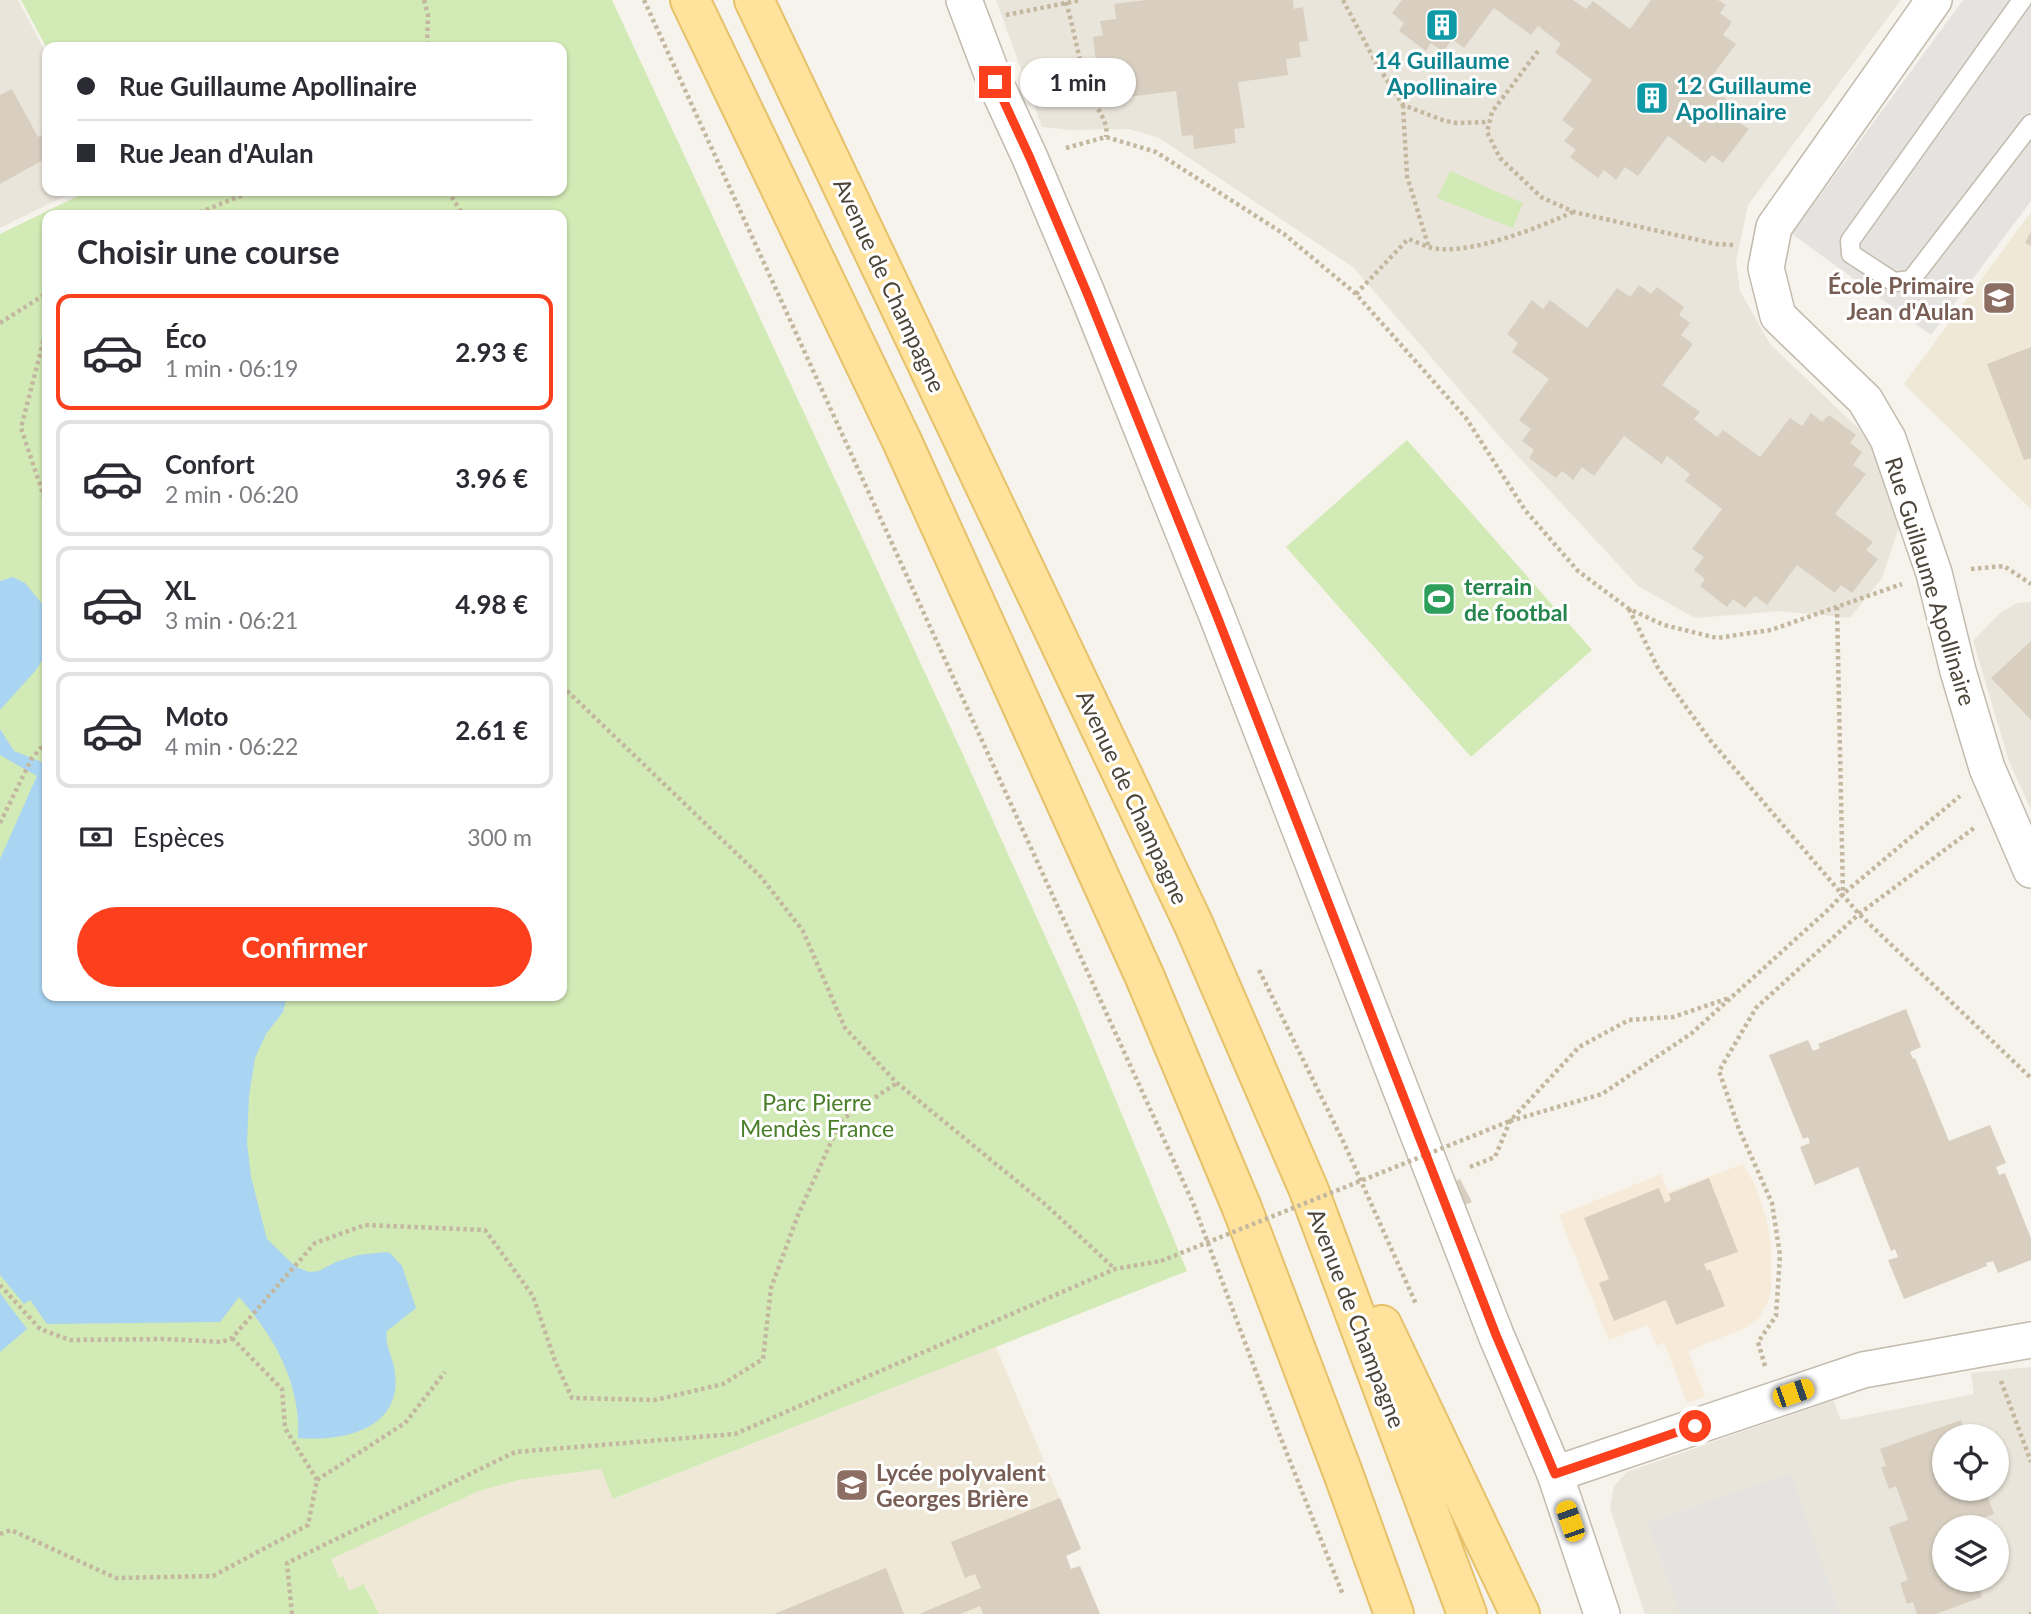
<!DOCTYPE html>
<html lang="fr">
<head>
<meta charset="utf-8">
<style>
	:root { --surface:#fff; --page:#f7f7f7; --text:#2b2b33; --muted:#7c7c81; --line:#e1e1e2; --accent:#fc3f1d }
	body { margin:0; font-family:Lato,sans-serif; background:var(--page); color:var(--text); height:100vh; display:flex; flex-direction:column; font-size:26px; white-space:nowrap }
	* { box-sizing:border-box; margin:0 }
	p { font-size:23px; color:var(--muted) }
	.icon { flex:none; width:38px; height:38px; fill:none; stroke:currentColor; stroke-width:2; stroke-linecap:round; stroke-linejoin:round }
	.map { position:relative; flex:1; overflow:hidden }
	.panel { position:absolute; left:42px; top:210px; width:525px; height:791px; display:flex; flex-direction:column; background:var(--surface); border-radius:14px; box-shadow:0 2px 5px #0004 }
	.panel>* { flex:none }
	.top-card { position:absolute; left:42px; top:42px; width:525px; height:154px; border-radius:14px; box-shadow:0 2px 5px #0004; display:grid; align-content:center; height:154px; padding:0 35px; background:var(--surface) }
	.tools { position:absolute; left:1932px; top:1424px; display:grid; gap:14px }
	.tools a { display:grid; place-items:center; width:77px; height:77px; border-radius:50%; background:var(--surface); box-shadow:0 2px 5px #0004; font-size:35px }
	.end { position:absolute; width:32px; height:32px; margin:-16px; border:9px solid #fc3f1d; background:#fff; box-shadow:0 0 0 4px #fff }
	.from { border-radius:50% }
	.bubble { position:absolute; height:49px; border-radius:24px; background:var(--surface); box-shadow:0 2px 5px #0004; font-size:23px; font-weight:700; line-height:49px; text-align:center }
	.car { position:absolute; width:21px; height:42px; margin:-21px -10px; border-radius:9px; box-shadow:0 0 5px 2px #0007; background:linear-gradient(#f5c518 24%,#345 0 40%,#f5c518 0 76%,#345 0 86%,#f5c518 0) }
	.top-card b { display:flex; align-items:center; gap:24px; height:66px; font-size:26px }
	.top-card b+b { border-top:2px solid var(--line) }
	.top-card i { width:18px; height:18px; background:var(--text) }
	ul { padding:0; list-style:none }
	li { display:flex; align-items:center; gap:21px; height:116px; margin:0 14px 10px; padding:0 21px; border:4px solid var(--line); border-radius:14px }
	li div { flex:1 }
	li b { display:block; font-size:26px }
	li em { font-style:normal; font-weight:700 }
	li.on { border-color:var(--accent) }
	li>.icon { width:63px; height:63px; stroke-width:1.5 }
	h2 { padding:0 35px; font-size:32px; line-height:84px }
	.pay { display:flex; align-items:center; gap:18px; height:77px; padding:0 35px; font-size:26px }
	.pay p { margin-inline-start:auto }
	.action { display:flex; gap:14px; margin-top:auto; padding:14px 35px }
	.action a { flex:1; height:80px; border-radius:42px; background:var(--accent); color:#fff; font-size:28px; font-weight:700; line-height:80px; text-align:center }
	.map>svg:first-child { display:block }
	.residential { fill:#eae5da; fill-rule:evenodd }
	.commercial { fill:#f7ead8 }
	.education { fill:#efe8d6 }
	.green { fill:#d2eab5; fill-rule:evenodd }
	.parking { fill:#e5e3e0 }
	.water { fill:#a9d4f2 }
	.building { fill:#d8cfc1 }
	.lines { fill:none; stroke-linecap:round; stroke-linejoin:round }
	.lane-casing { stroke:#c2bbae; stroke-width:21 }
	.street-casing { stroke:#c2bbae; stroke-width:38 }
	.primary-casing { stroke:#e6c16a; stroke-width:42 }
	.path { stroke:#c4b79f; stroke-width:4.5; stroke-dasharray:3.5 3.5; stroke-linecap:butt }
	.lane { stroke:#fff; stroke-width:18 }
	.street { stroke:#fff; stroke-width:35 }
	.primary { stroke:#ffe39c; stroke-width:38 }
	.path-bridge { stroke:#c4b79f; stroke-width:4.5; stroke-dasharray:3.5 3.5; stroke-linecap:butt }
	.route { stroke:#fc3f1d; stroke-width:9 }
	.labels { text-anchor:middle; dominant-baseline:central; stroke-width:6; stroke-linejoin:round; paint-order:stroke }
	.culture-label { font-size:23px; font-weight:bold; fill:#0d838f; stroke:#fff }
	.street-label { font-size:23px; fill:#4b4439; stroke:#fff }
	.education-label { font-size:23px; font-weight:bold; fill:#785e54; stroke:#fff; text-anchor:end }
	.leisure-label { font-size:23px; font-weight:bold; fill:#27864d; stroke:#fff; text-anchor:start }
	.park-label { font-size:23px; fill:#4a7f2a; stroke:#fff }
</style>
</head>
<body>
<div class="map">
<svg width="2031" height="1614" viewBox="0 0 2031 1614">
	<rect width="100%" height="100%" fill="#f6f3ec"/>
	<path class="residential" d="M 0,0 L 18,0 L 47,55 L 47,191 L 75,191 L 0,228 Z
		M 996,0 L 1901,0 L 1748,205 L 1736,261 L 1740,291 L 1770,344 L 1859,429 L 1890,475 L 1903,515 L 1882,578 L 1850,618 L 1781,611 L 1695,618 L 1638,586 L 1502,439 L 1353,267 L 1159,138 L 1129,129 L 1070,130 L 1042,127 Z
		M 2031,602 L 2031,810 L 2009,761 L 1973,641 L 2001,612 L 2018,603 Z
		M 2031,1367 L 2031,1614 L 1645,1614 L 1610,1508 L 1614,1486 L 1627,1472 L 1833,1400 L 1841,1420 L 1974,1394 L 1971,1373 ZM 1944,1437 L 1997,1437 L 1997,1489 L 1944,1489 ZM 1944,1528 L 1997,1528 L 1997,1580 L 1944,1580 Z"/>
	<path class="commercial" d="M 1743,1164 L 1756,1187 L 1766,1217 L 1771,1244 L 1771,1288 L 1768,1302 L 1759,1318 L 1745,1328 L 1688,1351 L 1705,1397 L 1687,1403 L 1664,1342 L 1657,1346 L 1648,1325 L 1609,1340 L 1559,1215 L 1661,1174 L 1668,1192 Z"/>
	<path class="education" d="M 2031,212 L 2031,509 L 1904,384 Z
		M 996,1347 L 1081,1549 L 1066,1556 L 1071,1569 L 1080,1566 L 1100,1614 L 379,1614 L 365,1585 L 349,1591 L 343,1576 L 339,1578 L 330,1559 L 479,1491 L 519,1480 L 602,1469 L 614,1499 Z"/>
	<path class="green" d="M 21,0 L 612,0 L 960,748 L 1076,1004 L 1187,1271 L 613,1499 L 601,1469 L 519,1480 L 479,1491 L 331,1559 L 339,1578 L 343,1576 L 349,1591 L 364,1584 L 379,1614 L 0,1614 L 0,234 L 88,191 L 562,191 L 562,47 L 47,49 ZM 47,215 L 562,215 L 562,996 L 47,996 Z
		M 1450,171 L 1523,203 L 1513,228 L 1437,198 Z
		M 1407,440 L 1592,650 L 1471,757 L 1286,547 Z"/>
	<path class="parking" d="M 1963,0 L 2031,0 L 2031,201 L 1931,335 L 1792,234 Z
		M 1791,1473 L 1840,1614 L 1680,1614 L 1648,1523 Z"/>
	<path class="water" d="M 13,577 L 25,583 L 47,610 L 47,653 L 36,670 L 0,710 L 0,581 Z
		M 0,729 L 14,751 L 42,762 L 47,753 L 47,996 L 287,996 L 283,1012 L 266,1034 L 255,1058 L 249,1096 L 247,1143 L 251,1177 L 267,1239 L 296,1267 L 309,1272 L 319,1271 L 336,1262 L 358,1255 L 385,1252 L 390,1253 L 402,1266 L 416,1308 L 387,1331 C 384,1344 394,1359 395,1373 C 402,1430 342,1442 298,1438 C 301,1383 274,1336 239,1297 L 220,1322 L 47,1324 L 30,1300 L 24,1304 L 0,1275 L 0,859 L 37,776 L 0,755 Z
		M 0,1293 L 27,1329 L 0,1352 Z"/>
	<path class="building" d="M 1146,0 L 1293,0 L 1294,9 L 1303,7 L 1308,41 L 1299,42 L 1301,57 L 1286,59 L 1288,75 L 1238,82 L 1245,128 L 1234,129 L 1236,143 L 1194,149 L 1193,135 L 1182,136 L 1176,91 L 1127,97 L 1124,82 L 1109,84 L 1107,69 L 1097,70 L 1093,37 L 1103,35 L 1100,21 L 1116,19 L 1114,4 Z
		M 1402,0 L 1573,0 L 1586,9 L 1593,1 L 1630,29 L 1651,0 L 1718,0 L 1726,5 L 1720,13 L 1732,22 L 1723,35 L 1736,44 L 1706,84 L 1743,112 L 1736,121 L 1749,129 L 1723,163 L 1712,155 L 1705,163 L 1668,136 L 1638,176 L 1625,167 L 1616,180 L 1604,170 L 1598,178 L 1570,157 L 1576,150 L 1564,141 L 1574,129 L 1562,120 L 1592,80 L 1555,52 L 1561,44 L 1538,26 L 1531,35 L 1494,8 L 1464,48 L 1452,39 L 1443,52 L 1431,43 L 1426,51 L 1399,31 L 1404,23 L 1392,13 Z
		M 12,89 L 38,137 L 46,133 L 47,158 L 0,184 L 0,95 Z
		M 2031,231 L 2031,246 L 2025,243 Z
		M 1639,285 L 1651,294 L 1657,287 L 1684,307 L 1679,315 L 1690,323 L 1681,335 L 1693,344 L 1662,385 L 1700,412 L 1694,419 L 1717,437 L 1723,430 L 1760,457 L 1790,418 L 1802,426 L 1811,413 L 1822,422 L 1829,415 L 1856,435 L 1850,443 L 1862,452 L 1853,465 L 1866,474 L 1835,514 L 1873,542 L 1866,550 L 1878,559 L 1852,593 L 1841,585 L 1835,593 L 1797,565 L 1767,605 L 1755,596 L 1745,608 L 1733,599 L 1727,607 L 1700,586 L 1705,579 L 1694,570 L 1704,557 L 1692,549 L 1722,509 L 1685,481 L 1690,474 L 1667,456 L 1662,464 L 1624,436 L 1594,476 L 1582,467 L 1573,480 L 1562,471 L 1556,478 L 1529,458 L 1534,450 L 1522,441 L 1531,429 L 1519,420 L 1549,379 L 1512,352 L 1518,343 L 1507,334 L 1532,300 L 1543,309 L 1550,300 L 1587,328 L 1617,288 L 1630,297 Z
		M 2031,347 L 2031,458 L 2024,460 L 1987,364 Z
		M 2031,641 L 2031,720 L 1991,678 Z
		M 1906,1009 L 1921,1047 L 1910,1052 L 1913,1059 L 1915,1058 L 1949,1141 L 1990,1125 L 2006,1163 L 1996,1167 L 1999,1175 L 2005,1173 L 2031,1238 L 2031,1260 L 1998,1273 L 1993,1261 L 1986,1263 L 1987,1266 L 1904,1299 L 1888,1260 L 1898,1257 L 1895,1249 L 1891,1251 L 1858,1167 L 1815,1185 L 1800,1147 L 1810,1143 L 1808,1137 L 1803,1139 L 1769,1055 L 1808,1040 L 1813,1051 L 1820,1048 L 1818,1044 Z
		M 1709,1178 L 1738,1252 L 1704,1264 L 1707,1271 L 1710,1269 L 1725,1306 L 1676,1325 L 1666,1300 L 1614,1321 L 1599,1283 L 1609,1279 L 1584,1218 L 1659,1188 L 1665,1203 L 1671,1200 L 1669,1194 Z
		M 1460,1179 L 1472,1202 L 1463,1206 L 1452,1183 Z
		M 1961,1420 L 1967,1437 L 1944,1437 L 1944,1489 L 1985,1489 L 1994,1514 L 1974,1521 L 1976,1528 L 1944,1528 L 1944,1580 L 1977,1580 L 1982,1597 L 1936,1614 L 1917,1614 L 1913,1602 L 1907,1604 L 1900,1583 L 1908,1580 L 1889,1527 L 1908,1520 L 1896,1486 L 1889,1489 L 1881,1467 L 1886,1466 L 1880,1449 Z
		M 1060,1498 L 1081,1549 L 1066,1556 L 1071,1569 L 1080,1566 L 1100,1614 L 983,1614 L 980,1606 L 960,1614 L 919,1614 L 981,1588 L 975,1574 L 965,1578 L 951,1542 Z
		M 886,1568 L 904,1614 L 774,1614 Z"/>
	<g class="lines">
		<defs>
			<path id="lane" d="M 2022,0 L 1850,241 L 1851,254 L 1894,282 L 1911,280 L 2031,124"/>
			<path id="street" d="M 964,0 L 995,82 L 1030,158 L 1087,293 L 1217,616 L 1496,1335 L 1555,1474 L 1602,1614
				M 1934,0 L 1774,227 L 1766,268 L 1778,316 L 1865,400 L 1888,439 L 1934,573 L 1958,671 L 1987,768 L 2031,870
				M 1555,1474 L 1863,1370 L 2031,1340"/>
			<path id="primary" d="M 690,0 L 901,439 L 1144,975 L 1242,1208 L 1343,1473 L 1394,1614
				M 754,0 L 1193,923 L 1308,1188 L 1467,1614
				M 1382,1325 L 1520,1614"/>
		</defs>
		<use href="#lane" class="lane-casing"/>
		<use href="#street" class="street-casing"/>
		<use href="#primary" class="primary-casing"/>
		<path class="path" d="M 424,0 L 428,15 L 427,47
			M 644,0 L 1193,1203 L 1278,1431 L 1343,1595
			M 1343,0 L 1376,63 L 1403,105 L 1445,121 L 1457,123 L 1489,122
			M 1066,2 C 1077,40 1079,70 1097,107 C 1103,118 1108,125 1106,137
			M 1006,15 L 1081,0
			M 1538,51 L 1492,112 L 1487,132 L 1500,158 L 1541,197 L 1574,212 L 1716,244 L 1734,245
			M 1403,105 L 1407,176 L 1429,248
			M 1066,148 L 1106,137 L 1156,152 L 1284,234 L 1356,294 L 1466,418 L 1525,510 L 1578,571 L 1629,609 L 1664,625 L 1717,638 L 1771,630 L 1902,584
			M 448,191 L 463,215
			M 193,215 L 253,191
			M 1356,294 L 1408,239 C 1415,241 1422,245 1429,247 C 1464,258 1540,227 1573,212
			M 0,323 L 47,293
			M 47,327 L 21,428 L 47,506
			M 1971,569 L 2004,566 L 2031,584
			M 1837,607 L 1843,894
			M 1629,609 L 1658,668 L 1710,740 L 1859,914 L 2031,1078
			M 562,686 L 761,877 L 803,931 L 845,1028 L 897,1083 L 1046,1205 L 1115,1269
			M 0,823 L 32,758 L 47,741
			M 1259,970 L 1344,1143 L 1416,1304
			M 1510,1121 L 1602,1094 L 1692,1033 L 1829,909 L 1843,894 L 1960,796
			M 1470,1167 L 1495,1157 L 1510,1121 L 1579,1047 L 1629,1020 L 1673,1017 L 1729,998
			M 0,1285 L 40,1329 L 70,1340 L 165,1339 L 222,1342 L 232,1338 L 315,1243 L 365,1225 L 485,1230 L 533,1296 L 555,1361 L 572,1398 L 655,1400 L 723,1384 L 763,1359 L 771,1288 L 798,1215 L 841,1120 L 897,1083
			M 232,1338 L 282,1389 L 285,1428 L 317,1480
			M 1765,1366 L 1758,1342 L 1776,1316 L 1780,1255 L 1772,1203 L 1739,1129 L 1719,1071 L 1756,1008 L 1859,914 L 1974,828
			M 2001,1381 L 2031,1462
			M 0,1534 L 11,1530 L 116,1578 L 213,1576 L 308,1525 L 317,1480 L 405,1423 L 445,1372
			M 292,1614 L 287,1563 L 515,1452 L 735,1434 L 1115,1269 L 1161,1261
			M 2031,1614 L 2031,1612"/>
		<use href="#lane" class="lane"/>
		<use href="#street" class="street"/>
		<use href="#primary" class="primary"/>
		<path class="path-bridge" d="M 1161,1261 L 1510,1121"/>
	</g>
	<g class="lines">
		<path class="route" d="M 995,82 L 1030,158 L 1087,293 L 1217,616 L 1496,1335 L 1555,1474 L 1695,1426"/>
	</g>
	<defs>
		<symbol id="building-square" viewBox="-11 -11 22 22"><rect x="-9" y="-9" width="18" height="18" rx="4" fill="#0f9aa8" stroke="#fff"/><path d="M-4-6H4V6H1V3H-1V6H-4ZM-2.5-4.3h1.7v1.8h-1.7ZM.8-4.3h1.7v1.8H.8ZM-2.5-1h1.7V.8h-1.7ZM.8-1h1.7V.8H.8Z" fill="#fff"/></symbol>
		<symbol id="school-square" viewBox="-11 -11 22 22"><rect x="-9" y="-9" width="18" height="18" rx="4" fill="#8d6e63" stroke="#fff"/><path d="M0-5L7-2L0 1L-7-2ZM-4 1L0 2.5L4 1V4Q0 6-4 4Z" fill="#fff"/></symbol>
		<symbol id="stadium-square" viewBox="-11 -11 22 22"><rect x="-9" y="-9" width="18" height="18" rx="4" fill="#2e9e5b" stroke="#fff"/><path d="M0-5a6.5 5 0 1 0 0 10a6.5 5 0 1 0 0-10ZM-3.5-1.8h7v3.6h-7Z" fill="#fff"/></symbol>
	</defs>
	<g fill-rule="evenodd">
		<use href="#building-square" x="1423" y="6" width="38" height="38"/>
		<use href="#building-square" x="1633" y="79" width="38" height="38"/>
		<use href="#school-square" x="1980" y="279" width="38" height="38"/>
		<use href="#stadium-square" x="1420" y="580" width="38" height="38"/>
		<use href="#school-square" x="833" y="1466" width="38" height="38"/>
	</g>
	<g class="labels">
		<g class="culture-label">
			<text x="1442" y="60">14 Guillaume<tspan x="1442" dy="26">Apollinaire</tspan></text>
			<text x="1676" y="85" text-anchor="start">12 Guillaume<tspan x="1676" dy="26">Apollinaire</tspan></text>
		</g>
		<g class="street-label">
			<text transform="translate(890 285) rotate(65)">Avenue de Champagne</text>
			<text transform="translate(1931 581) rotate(73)">Rue Guillaume Apollinaire</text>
			<text transform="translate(1133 797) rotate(65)">Avenue de Champagne</text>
			<text transform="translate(1357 1318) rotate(69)">Avenue de Champagne</text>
		</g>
		<g class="education-label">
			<text x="1974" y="285">École Primaire<tspan x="1974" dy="26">Jean d'Aulan</tspan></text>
			<text x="876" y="1472" text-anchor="start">Lycée polyvalent<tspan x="876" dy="26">Georges Brière</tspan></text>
		</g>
		<g class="leisure-label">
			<text x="1464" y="586">terrain<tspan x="1464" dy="26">de footbal</tspan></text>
		</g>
		<g class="park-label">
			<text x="817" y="1102">Parc Pierre<tspan x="817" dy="26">Mendès France</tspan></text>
		</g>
	</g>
</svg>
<div class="tools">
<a><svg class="icon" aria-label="locate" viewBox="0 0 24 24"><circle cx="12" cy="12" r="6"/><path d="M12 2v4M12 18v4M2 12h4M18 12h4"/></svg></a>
<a><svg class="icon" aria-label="layers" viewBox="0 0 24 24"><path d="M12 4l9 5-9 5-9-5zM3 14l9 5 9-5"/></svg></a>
</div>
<i class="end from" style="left:1695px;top:1426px"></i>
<i class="end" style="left:995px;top:82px"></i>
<div class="bubble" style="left:1020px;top:58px;width:116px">1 min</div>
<i class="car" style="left:1793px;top:1393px;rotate:71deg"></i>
<i class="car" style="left:1570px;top:1521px;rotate:341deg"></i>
<div class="top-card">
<b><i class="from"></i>Rue Guillaume Apollinaire</b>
<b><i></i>Rue Jean d'Aulan</b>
</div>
<section class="panel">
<h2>Choisir une course</h2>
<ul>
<li class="on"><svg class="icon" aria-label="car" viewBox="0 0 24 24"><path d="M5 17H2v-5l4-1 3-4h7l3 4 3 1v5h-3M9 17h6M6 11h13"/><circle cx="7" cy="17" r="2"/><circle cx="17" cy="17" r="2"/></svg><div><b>Éco</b><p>1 min · 06:19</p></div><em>2.93 €</em></li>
<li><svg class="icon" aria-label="car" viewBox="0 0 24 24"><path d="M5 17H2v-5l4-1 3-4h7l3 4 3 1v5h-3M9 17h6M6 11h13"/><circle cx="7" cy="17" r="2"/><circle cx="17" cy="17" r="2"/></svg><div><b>Confort</b><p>2 min · 06:20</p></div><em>3.96 €</em></li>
<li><svg class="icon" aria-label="car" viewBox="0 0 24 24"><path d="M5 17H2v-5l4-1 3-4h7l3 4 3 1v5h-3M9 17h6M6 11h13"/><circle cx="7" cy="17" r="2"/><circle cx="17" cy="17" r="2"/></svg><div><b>XL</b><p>3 min · 06:21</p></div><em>4.98 €</em></li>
<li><svg class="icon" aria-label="car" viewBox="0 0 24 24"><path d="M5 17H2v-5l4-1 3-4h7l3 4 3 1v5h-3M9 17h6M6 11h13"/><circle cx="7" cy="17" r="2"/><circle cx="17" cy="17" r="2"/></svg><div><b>Moto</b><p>4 min · 06:22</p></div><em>2.61 €</em></li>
</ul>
<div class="pay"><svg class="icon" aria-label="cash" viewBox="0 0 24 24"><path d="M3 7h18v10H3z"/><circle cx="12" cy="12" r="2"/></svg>Espèces<p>300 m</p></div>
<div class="action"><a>Confirmer</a></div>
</section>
</div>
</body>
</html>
